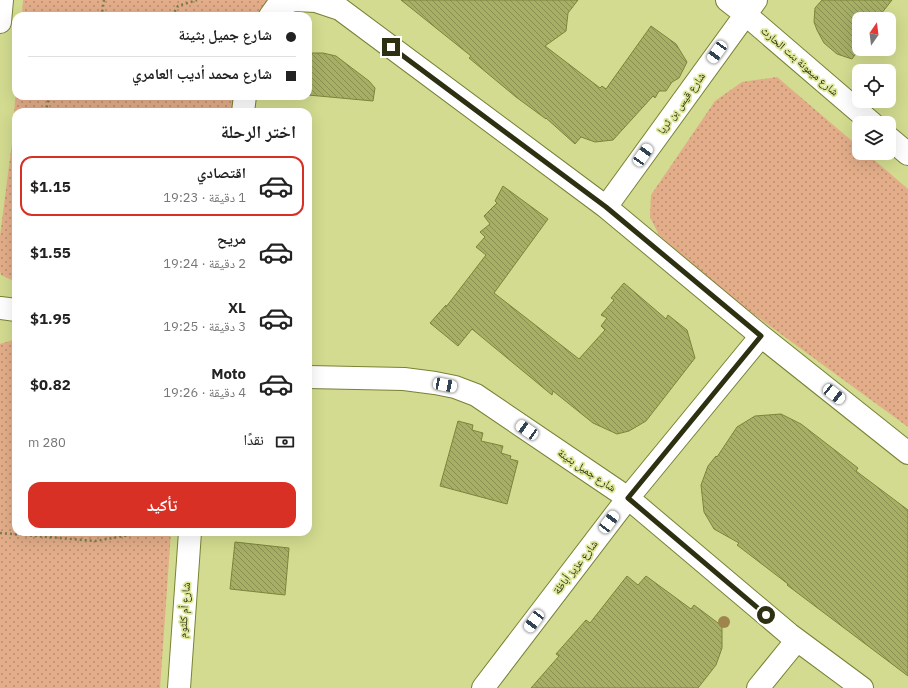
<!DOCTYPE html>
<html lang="ar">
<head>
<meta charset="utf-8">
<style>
	:root { --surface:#fff; --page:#f2f2f2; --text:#222; --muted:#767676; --line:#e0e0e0; --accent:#d93025 }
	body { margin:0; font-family:"IBM Plex Sans","Noto Naskh Arabic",sans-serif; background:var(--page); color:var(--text); direction:rtl; height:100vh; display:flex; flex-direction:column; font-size:15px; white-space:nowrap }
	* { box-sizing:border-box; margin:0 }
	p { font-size:13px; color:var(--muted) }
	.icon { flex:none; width:22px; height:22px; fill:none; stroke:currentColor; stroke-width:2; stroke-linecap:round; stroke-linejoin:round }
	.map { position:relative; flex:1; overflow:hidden; direction:ltr }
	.panel { position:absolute; left:12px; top:108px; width:300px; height:428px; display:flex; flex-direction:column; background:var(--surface); border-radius:12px; box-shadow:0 4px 16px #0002; direction:rtl }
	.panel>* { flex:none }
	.top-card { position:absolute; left:12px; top:12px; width:300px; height:88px; border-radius:12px; box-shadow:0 4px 16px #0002; direction:rtl; display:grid; align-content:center; height:88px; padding:0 16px; background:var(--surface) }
	.needle { width:26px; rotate:14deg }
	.tools { position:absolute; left:852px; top:12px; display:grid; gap:8px }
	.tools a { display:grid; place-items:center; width:44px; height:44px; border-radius:8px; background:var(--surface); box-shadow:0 4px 16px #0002; font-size:20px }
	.end { position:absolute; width:18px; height:18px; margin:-9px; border:5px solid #2d3011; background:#fff; box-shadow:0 0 0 2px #fff }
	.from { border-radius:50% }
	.car { position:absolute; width:12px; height:24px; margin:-12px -6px; border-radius:5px; box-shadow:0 0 3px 1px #0007; background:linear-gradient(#fff 24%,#345 0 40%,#fff 0 76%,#345 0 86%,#fff 0) }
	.top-card b { display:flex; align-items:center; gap:14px; height:38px; font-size:15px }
	.top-card b+b { border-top:1px solid var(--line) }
	.top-card i { width:10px; height:10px; background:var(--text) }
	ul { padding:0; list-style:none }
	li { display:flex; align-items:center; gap:12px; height:60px; margin:0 8px 6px; padding:0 8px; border:2px solid transparent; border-radius:12px }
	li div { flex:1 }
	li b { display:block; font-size:15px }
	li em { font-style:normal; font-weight:700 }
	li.on { border-color:var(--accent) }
	li>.icon { width:36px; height:36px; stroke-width:1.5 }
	h2 { padding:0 16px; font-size:18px; line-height:48px }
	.pay { display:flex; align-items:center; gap:10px; height:44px; padding:0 16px; font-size:15px }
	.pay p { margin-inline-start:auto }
	.action { display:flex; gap:8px; margin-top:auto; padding:8px 16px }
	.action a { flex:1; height:46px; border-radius:12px; background:var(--accent); color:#fff; font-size:16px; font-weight:700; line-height:46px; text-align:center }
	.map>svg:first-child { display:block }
	.grass { fill:url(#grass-dots) }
	.building { fill:url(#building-back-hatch); stroke:#7d843a }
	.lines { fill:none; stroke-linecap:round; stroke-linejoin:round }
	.minor-casing { stroke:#7a8136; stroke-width:24 }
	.major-casing { stroke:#7a8136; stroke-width:24 }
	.path { stroke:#797f4b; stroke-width:2.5; stroke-dasharray:2 3; stroke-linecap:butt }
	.minor { stroke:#fff; stroke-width:22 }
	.major { stroke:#fff; stroke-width:22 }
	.tree { fill:#9e854c }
	.route { stroke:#2d3011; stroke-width:5 }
	.labels { text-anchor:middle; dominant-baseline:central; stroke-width:3.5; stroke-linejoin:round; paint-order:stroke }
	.street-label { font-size:11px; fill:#2d3011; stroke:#dfe89b }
</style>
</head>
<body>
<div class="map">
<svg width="908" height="688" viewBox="0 0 908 688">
	<defs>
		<pattern id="grass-dots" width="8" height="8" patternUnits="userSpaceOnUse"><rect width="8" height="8" fill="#e3ad89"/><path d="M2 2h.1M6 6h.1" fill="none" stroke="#b88d6f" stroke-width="1.8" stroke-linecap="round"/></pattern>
		<pattern id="building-back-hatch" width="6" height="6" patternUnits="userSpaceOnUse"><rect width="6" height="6" fill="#a7af64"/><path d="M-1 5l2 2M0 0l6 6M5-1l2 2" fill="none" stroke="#888f51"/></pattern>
	</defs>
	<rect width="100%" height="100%" fill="#d2db8f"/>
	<path class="grass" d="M 23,0 L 279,0 L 270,16 L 22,16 Z
		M 777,77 L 859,147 L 859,153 L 866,153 L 908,189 L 908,427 L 733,299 L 659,235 L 650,217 L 651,195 L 715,101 L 742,82 Z
		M 16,88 L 16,96 L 245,96 L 243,112 L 16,112 L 16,282 L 1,275 L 0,271 L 0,236 L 12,143 Z
		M 16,339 L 16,532 L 171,532 L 160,688 L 0,688 L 0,344 Z"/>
	<path class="building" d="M 401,0 L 578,0 L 568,13 L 566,31 L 545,46 L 600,88 L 602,86 L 606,89 L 651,26 L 676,44 L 687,62 L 679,78 L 672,82 L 666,91 L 659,91 L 655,98 L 653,96 L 613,140 L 595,142 L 581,137 L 575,144 L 546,118 L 546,119 L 516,97 L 469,58 L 471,56 Z
		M 822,0 L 892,0 L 877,19 L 859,19 L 859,49 L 852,59 L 837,54 L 824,43 L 817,30 L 814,22 L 815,8 Z
		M 308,53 L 323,53 L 336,56 L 369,81 L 375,88 L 373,101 L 308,95 Z
		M 503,186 L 548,219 L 494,293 L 579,359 L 605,330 L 601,326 L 607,318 L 601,315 L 614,300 L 611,298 L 624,283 L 666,319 L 668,315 L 687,330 L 695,358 L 646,421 L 629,431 L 617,434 L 593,423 L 553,391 L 552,395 L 472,329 L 458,346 L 430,323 L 446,305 L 446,307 L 486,255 L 476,247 L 485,237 L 480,232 L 490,224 L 484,216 L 497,203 L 495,201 Z
		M 781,414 L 801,424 L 858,468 L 856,471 L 908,510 L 908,676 L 787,585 L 788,584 L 737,545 L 739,543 L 714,529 L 704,512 L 701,485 L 708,466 L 716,456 L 717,457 L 737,427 L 755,416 Z
		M 458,421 L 473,425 L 472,430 L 483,433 L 481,441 L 503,446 L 501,453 L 511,456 L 510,459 L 518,461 L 507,504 L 440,486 Z
		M 235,542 L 289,548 L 285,595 L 230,589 Z
		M 627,576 L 638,585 L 646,576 L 691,609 L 694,605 L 722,626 L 722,648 L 716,665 L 698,688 L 531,688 L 559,656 L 556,654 L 586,620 L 590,623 Z"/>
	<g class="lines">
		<defs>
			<path id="minor" d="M 727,0 L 745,14 L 872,123
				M 270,16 L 278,5 L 295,0 L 316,1 L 340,9 L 606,207 L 761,336 L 908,453
				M 243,112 L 245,96
				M 889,138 L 908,154
				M 606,207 L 756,0
				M 0,308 L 16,310
				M 308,377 L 404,379 L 435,383 L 455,387 L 476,395 L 628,498 L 789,634 L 862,688
				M 179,688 L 190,532
				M 483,688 L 628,498 L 761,336
				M 758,688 L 797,640"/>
			<path id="major" d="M 0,22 L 2,0"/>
		</defs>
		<use href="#minor" class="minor-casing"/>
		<use href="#major" class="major-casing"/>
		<path class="path" d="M 100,16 L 102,13 L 104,0
			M 172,16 L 178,6 L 197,0
			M 45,112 L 50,96
			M 0,533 L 95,541 L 148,532"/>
		<use href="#minor" class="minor"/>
		<use href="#major" class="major"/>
	</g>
	<circle class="tree" cx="724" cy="622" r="6"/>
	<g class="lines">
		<path class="route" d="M 391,47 L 606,207 L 761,336 L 628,498 L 766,615"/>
	</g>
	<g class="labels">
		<g class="street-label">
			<text transform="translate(800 61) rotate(41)">شارع ميمونة بنت الحارث</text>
			<text transform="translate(681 103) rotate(-54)">شارع قيس بن ثريا</text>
			<text transform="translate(587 470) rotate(34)">شارع جميل بثينة</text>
			<text transform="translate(575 567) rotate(-52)">شارع عزيز أباظة</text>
			<text transform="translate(184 610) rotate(-86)">شارع أم كلثوم</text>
		</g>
	</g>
</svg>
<div class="tools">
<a><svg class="needle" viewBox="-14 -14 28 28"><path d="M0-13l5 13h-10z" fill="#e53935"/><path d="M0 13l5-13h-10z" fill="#767676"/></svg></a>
<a><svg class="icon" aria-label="locate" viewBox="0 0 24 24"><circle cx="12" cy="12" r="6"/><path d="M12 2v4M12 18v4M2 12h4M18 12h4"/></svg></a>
<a><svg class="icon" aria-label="layers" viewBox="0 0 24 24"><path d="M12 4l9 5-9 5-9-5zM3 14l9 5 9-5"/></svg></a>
</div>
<i class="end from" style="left:766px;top:615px"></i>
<i class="end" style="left:391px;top:47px"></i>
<i class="car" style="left:717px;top:52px;rotate:216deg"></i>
<i class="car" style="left:643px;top:155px;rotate:35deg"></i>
<i class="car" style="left:445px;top:385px;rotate:101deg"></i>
<i class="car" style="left:834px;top:394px;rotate:128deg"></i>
<i class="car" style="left:527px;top:430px;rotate:304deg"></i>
<i class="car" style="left:609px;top:522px;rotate:37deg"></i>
<i class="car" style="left:534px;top:621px;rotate:217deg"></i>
<div class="top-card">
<b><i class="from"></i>شارع جميل بثينة</b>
<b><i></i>شارع محمد أديب العامري</b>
</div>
<section class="panel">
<h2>اختر الرحلة</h2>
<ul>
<li class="on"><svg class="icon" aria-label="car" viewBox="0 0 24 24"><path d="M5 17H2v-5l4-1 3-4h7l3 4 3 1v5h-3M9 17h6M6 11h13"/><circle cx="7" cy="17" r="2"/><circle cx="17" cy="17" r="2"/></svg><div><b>اقتصادي</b><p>1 دقيقة · 19:23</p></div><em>$1.15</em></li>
<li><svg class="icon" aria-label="car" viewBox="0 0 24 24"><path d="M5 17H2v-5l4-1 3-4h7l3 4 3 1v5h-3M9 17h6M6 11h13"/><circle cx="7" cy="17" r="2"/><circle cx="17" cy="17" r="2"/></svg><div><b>مريح</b><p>2 دقيقة · 19:24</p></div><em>$1.55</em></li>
<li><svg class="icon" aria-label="car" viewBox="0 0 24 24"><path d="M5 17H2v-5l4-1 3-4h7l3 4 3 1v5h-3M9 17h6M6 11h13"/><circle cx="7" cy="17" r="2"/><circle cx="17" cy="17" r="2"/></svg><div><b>XL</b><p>3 دقيقة · 19:25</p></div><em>$1.95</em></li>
<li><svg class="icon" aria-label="car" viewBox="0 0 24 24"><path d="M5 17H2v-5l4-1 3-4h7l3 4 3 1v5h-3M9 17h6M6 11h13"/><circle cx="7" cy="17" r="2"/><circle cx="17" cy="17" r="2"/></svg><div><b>Moto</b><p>4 دقيقة · 19:26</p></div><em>$0.82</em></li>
</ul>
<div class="pay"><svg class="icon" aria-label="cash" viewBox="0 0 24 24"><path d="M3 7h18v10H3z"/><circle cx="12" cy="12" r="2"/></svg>نقدًا<p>280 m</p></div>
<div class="action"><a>تأكيد</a></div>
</section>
</div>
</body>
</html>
